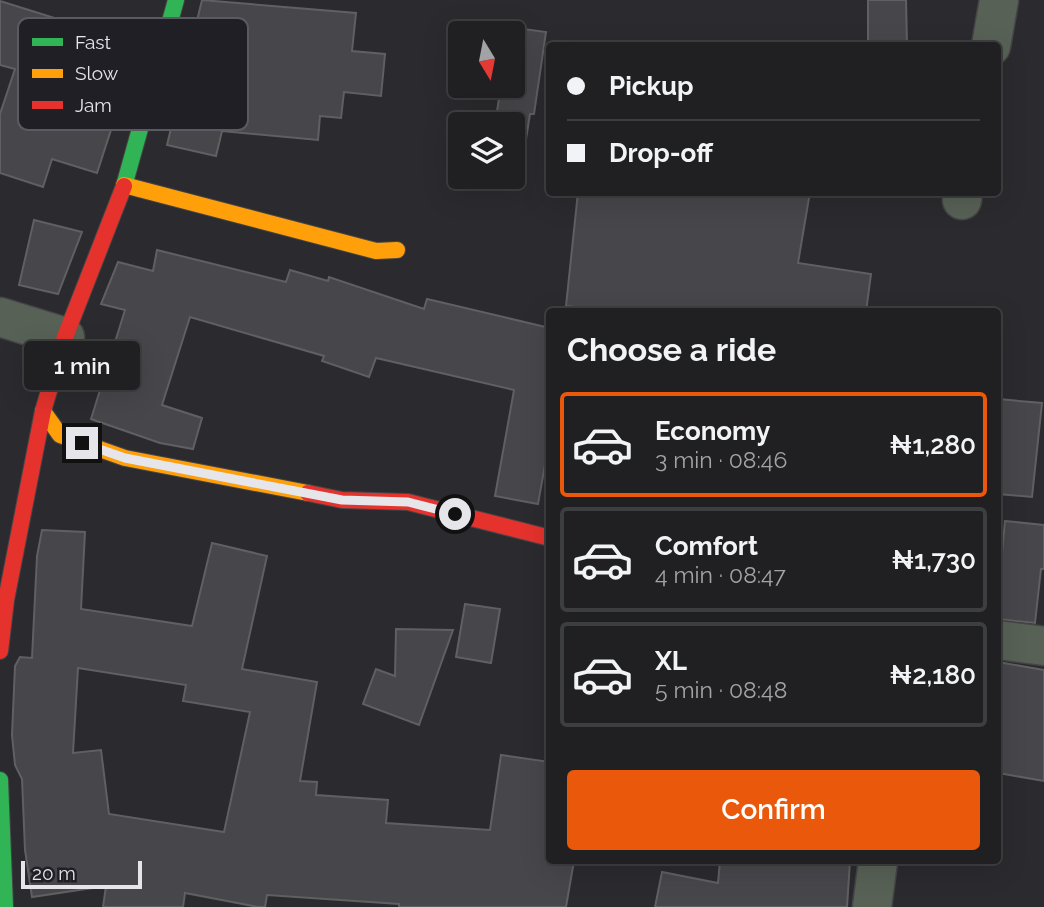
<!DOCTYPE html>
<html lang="en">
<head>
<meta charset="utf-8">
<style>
	:root { --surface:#202022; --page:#28282a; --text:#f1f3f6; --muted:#a2a3a5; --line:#3d3e40; --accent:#ea580c }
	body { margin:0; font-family:Raleway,sans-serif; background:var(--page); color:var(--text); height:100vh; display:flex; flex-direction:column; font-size:26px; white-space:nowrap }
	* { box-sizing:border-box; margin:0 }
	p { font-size:23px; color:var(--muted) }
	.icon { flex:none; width:38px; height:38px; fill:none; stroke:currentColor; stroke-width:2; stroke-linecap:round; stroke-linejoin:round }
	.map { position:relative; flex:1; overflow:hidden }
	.panel { position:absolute; left:546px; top:308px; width:455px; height:556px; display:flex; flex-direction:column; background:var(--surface); border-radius:7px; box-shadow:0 7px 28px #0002,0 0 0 2px var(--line) }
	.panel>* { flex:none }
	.top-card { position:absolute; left:546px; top:42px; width:455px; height:154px; border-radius:7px; box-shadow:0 7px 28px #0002,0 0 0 2px var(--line); display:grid; align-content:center; height:154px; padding:0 21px; background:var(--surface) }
	.needle { width:46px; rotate:170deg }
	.tools { position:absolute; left:448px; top:21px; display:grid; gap:14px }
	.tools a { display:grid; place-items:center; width:77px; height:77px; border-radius:7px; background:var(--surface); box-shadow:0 7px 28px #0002,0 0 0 2px var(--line); font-size:35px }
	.scale { position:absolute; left:21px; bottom:18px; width:121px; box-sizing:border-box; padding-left:7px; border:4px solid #e6e5e9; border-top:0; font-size:19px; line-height:24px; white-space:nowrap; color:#e6e5e9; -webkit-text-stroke:5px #201f25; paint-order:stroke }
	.end { position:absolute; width:32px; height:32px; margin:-16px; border:9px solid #e6e5e9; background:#111; box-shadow:0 0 0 4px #111 }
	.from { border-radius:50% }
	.bubble { position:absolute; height:49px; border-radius:7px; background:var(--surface); box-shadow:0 7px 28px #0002,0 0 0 2px var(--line); font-size:23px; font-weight:600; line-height:49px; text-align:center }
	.top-card b { display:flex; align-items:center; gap:24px; height:66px; font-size:26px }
	.top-card b+b { border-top:2px solid var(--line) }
	.top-card i { width:18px; height:18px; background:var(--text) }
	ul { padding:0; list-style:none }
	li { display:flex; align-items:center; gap:21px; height:105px; margin:0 14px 10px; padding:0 7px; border:4px solid var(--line); border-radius:7px }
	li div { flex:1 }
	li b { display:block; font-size:26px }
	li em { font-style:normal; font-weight:600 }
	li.active { border-color:var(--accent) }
	li>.icon { width:63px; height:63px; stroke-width:1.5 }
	h2 { padding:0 21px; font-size:32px; line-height:84px }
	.button { display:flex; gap:14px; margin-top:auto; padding:14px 21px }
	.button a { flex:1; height:80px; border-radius:7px; background:var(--accent); color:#fff; font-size:28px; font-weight:600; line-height:80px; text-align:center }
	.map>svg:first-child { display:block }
	.building { fill:#47464a; stroke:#605f62; stroke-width:2; fill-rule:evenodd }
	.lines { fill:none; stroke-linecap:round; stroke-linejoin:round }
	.street-casing { stroke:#454547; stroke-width:41 }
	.fast-casing { stroke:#454547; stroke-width:18 }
	.slow-casing { stroke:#454547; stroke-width:18 }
	.jam-casing { stroke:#454547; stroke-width:18 }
	.street { stroke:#586156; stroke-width:38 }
	.fast { stroke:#30b455; stroke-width:16 }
	.slow { stroke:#ff9f0a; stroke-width:16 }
	.jam { stroke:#e5322d; stroke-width:16 }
	.route { stroke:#e6e5e9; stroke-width:9 }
	.key { fill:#201f25; stroke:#5b5a60; stroke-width:2 }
	.key-label { font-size:19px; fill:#e6e5e9 }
</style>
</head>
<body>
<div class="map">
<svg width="1044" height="907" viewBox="0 0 1044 907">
	<rect width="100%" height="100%" fill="#2b2a2e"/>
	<path class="building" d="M 202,0 L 356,13 L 352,51 L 385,54 L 381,96 L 344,92 L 341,118 L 320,116 L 318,140 L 222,131 L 216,156 L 167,145 Z
		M 868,0 L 906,0 L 907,46 L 868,46 Z
		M 0,1 L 131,42 L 115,91 L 123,93 L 97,173 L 52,159 L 43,187 L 0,173 L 0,114 L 15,69 L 0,65 Z
		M 509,27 L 546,32 L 534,114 L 530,114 L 518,190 L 486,186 L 488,177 L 513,177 L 513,124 L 495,124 L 501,86 L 513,86 L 513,33 L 508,33 Z
		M 578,192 L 810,192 L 798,263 L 871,274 L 866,312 L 622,312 L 566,306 Z
		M 34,220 L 82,232 L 58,294 L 19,285 Z
		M 157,250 L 286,282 L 290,270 L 328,281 L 329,277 L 424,309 L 427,299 L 550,328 L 550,437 L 538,504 L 495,496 L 514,390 L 376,358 L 369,377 L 322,361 L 324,356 L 190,317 L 162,405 L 202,418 L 193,449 L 160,443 L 91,419 L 125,310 L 101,304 L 118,262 L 153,271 Z
		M 998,399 L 1042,403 L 1032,497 L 998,494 Z
		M 1005,521 L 1044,525 L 1044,569 L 1041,569 L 1035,623 L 998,619 L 998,575 L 1000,575 Z
		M 42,530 L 85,532 L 81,609 L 192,626 L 212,543 L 267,556 L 242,669 L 317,682 L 300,781 L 317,782 L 316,795 L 388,800 L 386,823 L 490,830 L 501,755 L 550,762 L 550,861 L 574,861 L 566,907 L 399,907 L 399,904 L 267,895 L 265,907 L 258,907 L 185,893 L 183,907 L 103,907 L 106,886 L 32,897 L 25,850 L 22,779 L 15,765 L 12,735 L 15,666 L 20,657 L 32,658 L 37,556 ZM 78,668 L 186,685 L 183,701 L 250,712 L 224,832 L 109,814 L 101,750 L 73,753 Z
		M 465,604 L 500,609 L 491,663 L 456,657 Z
		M 396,629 L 453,630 L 419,725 L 363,704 L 376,669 L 395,676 Z
		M 998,662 L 1044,670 L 1044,781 L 998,773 Z
		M 720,861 L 850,861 L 847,907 L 655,907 L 662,872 L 718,883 Z"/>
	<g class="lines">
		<defs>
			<path id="street" d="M 991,46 L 999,0
				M 962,200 L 963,192
				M 0,317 L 65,337
				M 998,640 L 1044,646
				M 872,907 L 878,861"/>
			<path id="fast" d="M 124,186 L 176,0
				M 0,780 L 5,907"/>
			<path id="slow" d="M 124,185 L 376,251 L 397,250
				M 43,411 L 60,435 L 125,458 L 308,493"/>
			<path id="jam" d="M 308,493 L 342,500 L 408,502 L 550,538
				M 0,651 L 6,600 L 43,411 L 65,337 L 124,186"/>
		</defs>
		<use href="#street" class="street-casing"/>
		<use href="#fast" class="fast-casing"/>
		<use href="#slow" class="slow-casing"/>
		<use href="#jam" class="jam-casing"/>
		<use href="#street" class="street"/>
		<use href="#fast" class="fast"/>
		<use href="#slow" class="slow"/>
		<use href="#jam" class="jam"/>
	</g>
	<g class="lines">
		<path class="route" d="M 82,443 L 125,458 L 342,500 L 408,502 L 455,514"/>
	</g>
	<rect x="18" y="18" width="230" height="112" rx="10" class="key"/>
	<rect x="32" y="38" width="31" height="8" fill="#30b455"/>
	<rect x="32" y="69" width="31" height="9" fill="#ff9f0a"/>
	<rect x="32" y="101" width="31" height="8" fill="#e5322d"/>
	<g class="key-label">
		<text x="75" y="49">Fast</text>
		<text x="75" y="80">Slow</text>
		<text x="75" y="112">Jam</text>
	</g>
</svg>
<div class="tools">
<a><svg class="needle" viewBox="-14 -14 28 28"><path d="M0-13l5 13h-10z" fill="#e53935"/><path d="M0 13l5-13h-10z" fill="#a2a3a5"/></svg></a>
<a><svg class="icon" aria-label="layers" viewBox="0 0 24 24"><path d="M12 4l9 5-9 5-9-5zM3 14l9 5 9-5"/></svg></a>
</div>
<div class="scale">20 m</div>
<i class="end from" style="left:455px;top:514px"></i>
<i class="end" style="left:82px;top:443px"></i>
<div class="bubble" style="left:24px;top:341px;width:116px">1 min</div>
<div class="top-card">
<b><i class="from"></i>Pickup</b>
<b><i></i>Drop-off</b>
</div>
<section class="panel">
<h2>Choose a ride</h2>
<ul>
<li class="active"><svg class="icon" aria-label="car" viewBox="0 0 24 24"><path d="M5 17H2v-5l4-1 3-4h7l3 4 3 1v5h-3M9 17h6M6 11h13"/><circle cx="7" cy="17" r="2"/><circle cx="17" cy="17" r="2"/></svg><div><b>Economy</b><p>3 min · 08:46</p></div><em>₦1,280</em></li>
<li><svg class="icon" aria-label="car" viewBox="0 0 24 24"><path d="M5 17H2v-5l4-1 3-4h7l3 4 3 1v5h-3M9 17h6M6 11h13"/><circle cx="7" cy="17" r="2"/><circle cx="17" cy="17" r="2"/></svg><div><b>Comfort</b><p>4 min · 08:47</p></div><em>₦1,730</em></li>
<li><svg class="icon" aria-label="car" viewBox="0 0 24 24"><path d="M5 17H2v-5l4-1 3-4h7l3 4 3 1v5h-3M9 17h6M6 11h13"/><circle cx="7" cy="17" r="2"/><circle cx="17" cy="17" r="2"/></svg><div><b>XL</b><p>5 min · 08:48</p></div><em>₦2,180</em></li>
</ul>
<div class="button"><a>Confirm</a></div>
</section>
</div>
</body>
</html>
